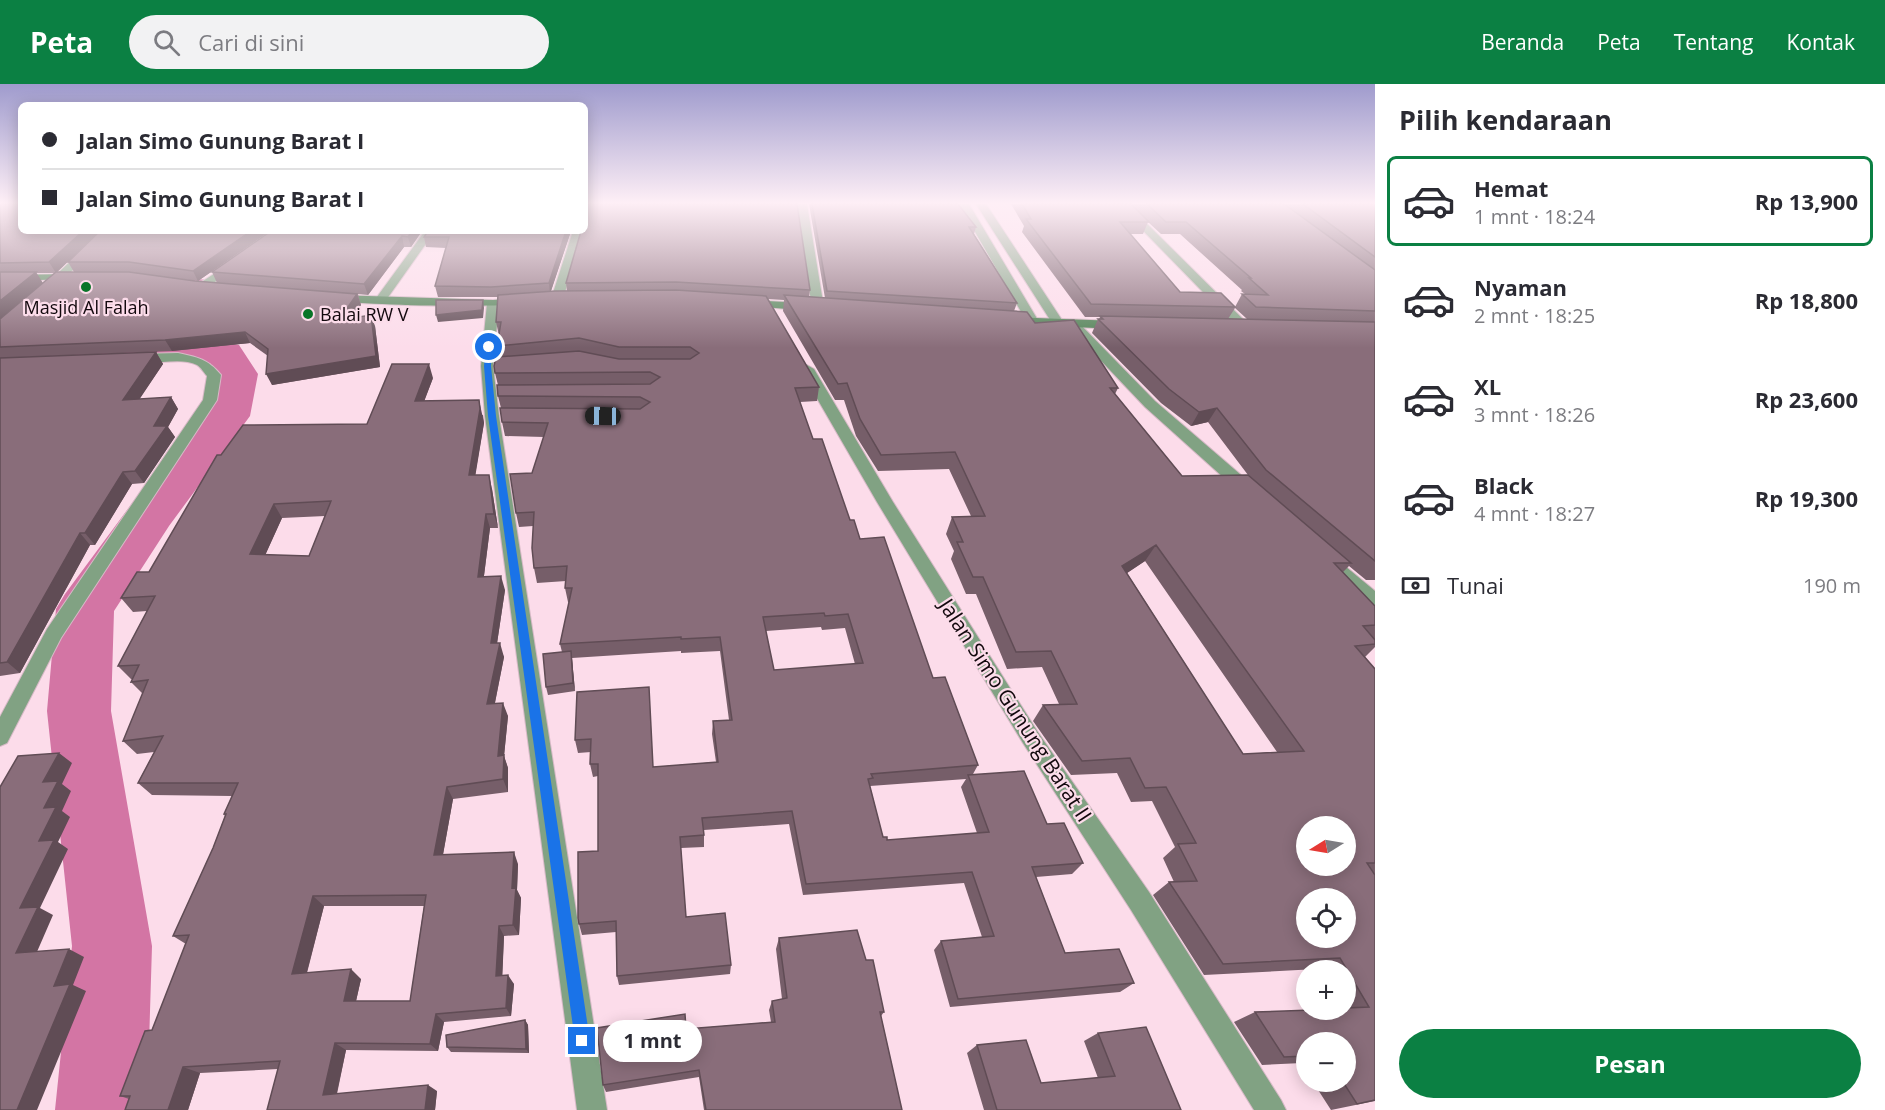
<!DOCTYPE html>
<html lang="id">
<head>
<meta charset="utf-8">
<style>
	:root { --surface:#fff; --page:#f2f2f3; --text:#2b2b33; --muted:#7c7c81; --line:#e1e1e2; --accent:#0b8043 }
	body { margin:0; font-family:"Open Sans",sans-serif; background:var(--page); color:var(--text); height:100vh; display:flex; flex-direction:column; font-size:22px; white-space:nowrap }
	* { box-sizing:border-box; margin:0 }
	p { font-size:20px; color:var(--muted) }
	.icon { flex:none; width:33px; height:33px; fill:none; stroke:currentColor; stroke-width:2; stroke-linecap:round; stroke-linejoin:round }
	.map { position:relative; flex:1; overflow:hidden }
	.sheet { display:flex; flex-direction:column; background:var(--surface); width:510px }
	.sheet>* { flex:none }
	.banner { position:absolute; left:18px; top:18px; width:570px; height:132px; border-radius:9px; box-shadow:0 3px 15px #0003; display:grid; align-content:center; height:132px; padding:0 24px; background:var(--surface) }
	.needle { width:39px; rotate:259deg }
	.tools { position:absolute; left:1296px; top:732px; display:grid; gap:12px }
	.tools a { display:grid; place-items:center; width:60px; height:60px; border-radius:50%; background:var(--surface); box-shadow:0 3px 15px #0003; font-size:30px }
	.end { position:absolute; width:27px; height:27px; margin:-14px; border:8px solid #1a73e8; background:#fff; box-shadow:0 0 0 3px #fff }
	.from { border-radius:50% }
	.bubble { position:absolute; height:42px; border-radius:21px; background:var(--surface); box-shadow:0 3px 15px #0003; font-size:20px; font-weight:700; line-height:42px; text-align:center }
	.car { position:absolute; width:18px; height:36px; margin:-18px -9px; border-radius:8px; box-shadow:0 0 4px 2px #0007; background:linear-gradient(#222 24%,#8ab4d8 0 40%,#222 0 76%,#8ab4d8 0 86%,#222 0) }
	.banner b { display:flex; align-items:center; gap:21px; height:57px; font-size:22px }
	.banner b+b { border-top:2px solid var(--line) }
	.banner i { width:15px; height:15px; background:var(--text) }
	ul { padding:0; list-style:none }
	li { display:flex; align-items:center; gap:18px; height:90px; margin:0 12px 9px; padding:0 12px; border:3px solid transparent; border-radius:9px }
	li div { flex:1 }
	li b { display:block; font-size:22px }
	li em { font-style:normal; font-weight:700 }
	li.current { border-color:var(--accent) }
	li>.icon { width:54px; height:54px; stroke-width:1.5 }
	h2 { padding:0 24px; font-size:27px; line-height:72px }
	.pay { display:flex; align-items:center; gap:15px; height:66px; padding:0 24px; font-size:22px }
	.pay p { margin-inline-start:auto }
	.cta { display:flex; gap:12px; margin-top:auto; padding:12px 24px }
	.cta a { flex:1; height:69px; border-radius:36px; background:var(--accent); color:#fff; font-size:24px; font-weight:700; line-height:69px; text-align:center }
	header { display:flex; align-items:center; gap:36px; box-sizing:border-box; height:84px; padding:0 30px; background:var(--accent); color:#fff }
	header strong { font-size:28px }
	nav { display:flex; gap:33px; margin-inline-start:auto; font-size:21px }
	.search { width:420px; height:54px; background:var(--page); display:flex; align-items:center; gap:15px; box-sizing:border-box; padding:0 21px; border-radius:33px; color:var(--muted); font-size:22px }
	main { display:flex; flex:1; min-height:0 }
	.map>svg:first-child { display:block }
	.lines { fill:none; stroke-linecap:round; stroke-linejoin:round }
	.stream { stroke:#d375a4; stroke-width:5 }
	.river { fill:#d375a4; fill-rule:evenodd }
	.street-casing { stroke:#d7bac7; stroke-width:2 }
	.secondary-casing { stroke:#d7bac7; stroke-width:2 }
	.street { fill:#81a283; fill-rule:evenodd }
	.secondary { fill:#4e8053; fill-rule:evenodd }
	.wall { fill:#765e69; fill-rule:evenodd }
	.shaded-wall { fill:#604c55 }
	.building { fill:#896d7a; stroke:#604c55; stroke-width:1.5; fill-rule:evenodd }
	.route { fill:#1a73e8 }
	.poi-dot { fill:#097528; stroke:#fcdcea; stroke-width:2 }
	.labels { text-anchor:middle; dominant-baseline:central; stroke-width:4.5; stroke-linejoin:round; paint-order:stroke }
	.far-poi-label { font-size:18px; fill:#12080d; stroke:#fcdcea }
	.street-label { font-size:21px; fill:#12080d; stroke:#fcdcea }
</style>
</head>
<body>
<header>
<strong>Peta</strong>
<div class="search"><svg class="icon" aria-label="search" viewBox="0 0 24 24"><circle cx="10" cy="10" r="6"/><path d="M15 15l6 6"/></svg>Cari di sini</div>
<nav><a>Beranda</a><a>Peta</a><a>Tentang</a><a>Kontak</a></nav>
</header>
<main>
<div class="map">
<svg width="1375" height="1026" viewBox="0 0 1375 1026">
	<rect width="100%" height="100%" fill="#fcdcea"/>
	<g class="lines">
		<path class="stream" d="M 174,195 L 214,199"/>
		<path class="river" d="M 0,251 L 191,252 L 239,261 L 258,290 L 250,332 L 169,442 L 114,527 L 111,627 L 152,862 L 147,1026 L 55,1026 L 72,862 L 47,627 L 56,525 L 65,510 L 133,418 L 206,330 L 216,290 L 210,279 L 191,276 L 0,275 Z"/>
		<defs>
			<path id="street" d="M 797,120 L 807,120 L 824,224 L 818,228 L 812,224 Z
				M 959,120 L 969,120 L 1039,238 L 1037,241 L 1033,242 L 1027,238 Z
				M 976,120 L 986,120 L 1064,239 L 1062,242 L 1054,242 Z
				M 1117,120 L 1127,120 L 1248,240 L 1248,246 L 1240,246 Z
				M 103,147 L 114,147 L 53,205 L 45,205 L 45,201 Z
				M 425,147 L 435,147 L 384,219 L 376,219 L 374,217 Z
				M 573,147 L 583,147 L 563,215 L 561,217 L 553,217 L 551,215 Z
				M 235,176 L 240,179 L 239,181 L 205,205 L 197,205 L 197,201 Z
				M 493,216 L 499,219 L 493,282 L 499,332 L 607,1026 L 577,1026 L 485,332 L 481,282 L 487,219 Z
				M 1073,236 L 1077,237 L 1155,317 L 1255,403 L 1257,407 L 1255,411 L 1243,411 L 1145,323 L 1069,243 L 1069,237 Z
				M 178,269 C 197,273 208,275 221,291 L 217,316 L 61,554 L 7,659 L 0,662 L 0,633 L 47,545 L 203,316 L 207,292 C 204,289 201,283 197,281 C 179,271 143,285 131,274 L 137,270 Z
				M 807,281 L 814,285 L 893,418 L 1037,647 L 1149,808 L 1281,1016 L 1286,1026 L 1254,1026 L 1131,826 L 1023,659 L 877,418 L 800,285 Z
				M 1333,475 L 1339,477 L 1375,507 L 1375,524 L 1369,522 L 1327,485 L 1324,481 L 1327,477 Z"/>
			<path id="secondary" d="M 73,190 L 79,193 L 77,195 L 0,197 L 0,191 Z
				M 337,211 L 493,216 L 522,214 L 528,217 C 518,226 354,221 333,216 L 331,214 Z
				M 748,216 L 807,219 L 813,223 L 807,227 L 744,221 L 742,219 Z
				M 1011,233 L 1118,237 L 1124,241 L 1118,245 L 1007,240 L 1007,234 Z"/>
		</defs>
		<use href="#street" class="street-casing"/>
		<use href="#secondary" class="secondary-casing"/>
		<use href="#street" class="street"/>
		<use href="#secondary" class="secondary"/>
	</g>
	<path class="wall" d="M 0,120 L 100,147 L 56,189 L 36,189 L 0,235 Z
		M 809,120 L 958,120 L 976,143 L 974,150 L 1017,219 L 1014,227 L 1035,239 L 1118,304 L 1115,310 L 1182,392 L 1248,391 L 1208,338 L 1191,342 L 1161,319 L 1092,249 L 1098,235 L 1099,235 L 1100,233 L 1085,233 L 1022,148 L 1024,142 L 1011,120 L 1375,120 L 1375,496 L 1366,496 L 1349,482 L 1343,488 L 1375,522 L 1375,563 L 1365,573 L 1375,585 L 1375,1017 L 1331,1026 L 1313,998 L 1346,998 L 1346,958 L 1306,958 L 1306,986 L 1302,979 L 1262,981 L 1234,938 L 1255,928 L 1346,926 L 1346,886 L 1318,886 L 1317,885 L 1204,891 L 1153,811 L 1169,798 L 1174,798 L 1163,774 L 1175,763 L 1152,717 L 1131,718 L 1117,689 L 1071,691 L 1033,637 L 1043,621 L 1059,620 L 1042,583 L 1007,585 L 976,510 L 966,510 L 951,475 L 954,467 L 946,450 L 952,433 L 971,432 L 949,385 L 878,387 L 856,352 L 844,316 L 835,316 L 783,227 L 784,216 L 767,215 L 819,303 L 817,317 L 800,318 L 813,355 L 850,436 L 933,594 L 978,681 L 973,690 L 1047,740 L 1083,779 L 1072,790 L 1036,793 L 1065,869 L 1134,899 L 1120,908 L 950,923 L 934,866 L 941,857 L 982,853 L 964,799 L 803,811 L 789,740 L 704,746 L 704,763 L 681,764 L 686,833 L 731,881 L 730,890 L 619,901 L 617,892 L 616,848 L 582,851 L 579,840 L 598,767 L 598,692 L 593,693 L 590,680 L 591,668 L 578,669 L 575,656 L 577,608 L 653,683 L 716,678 L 712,650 L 713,637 L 729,636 L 720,567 L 681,569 L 681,567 L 572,574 L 575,607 L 548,611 L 546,603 L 562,568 L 560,560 L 569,518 L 568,518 L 565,504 L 566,497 L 537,499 L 534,484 L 533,442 L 519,443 L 516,429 L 532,389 L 544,353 L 505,352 L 502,338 L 501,324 L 498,312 L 498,301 L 495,289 L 500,273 L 497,262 L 499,251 L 496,238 L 498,213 L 438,213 L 435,202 L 446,164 L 426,163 L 424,153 L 571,147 L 551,207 L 567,207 L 566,199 L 581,147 L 810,206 L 809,213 L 825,214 ZM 1148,138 L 1161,150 L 1180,150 L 1242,206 L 1241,207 L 1245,210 L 1242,210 L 1235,223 L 1180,208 L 1130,150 L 1143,150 ZM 1235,224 L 1247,235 L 1228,235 ZM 1145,477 L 1277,668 L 1243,670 L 1127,489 ZM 821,543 L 822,546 L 845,544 L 855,580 L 774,586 L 766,547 ZM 966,695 L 961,703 L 977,749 L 887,756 L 883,753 L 870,702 Z
		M 100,147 L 270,147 L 198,197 L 131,189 L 195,197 L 217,199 L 212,188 L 271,147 L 422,147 L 411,163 L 404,163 L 368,211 L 358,210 L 361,221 L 352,234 L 375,242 L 380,283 L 272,301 L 268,272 L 250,259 L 172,267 L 0,274 L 0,235 L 74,188 L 68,178 Z
		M 156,268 L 163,280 L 139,315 L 171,313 L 178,325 L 168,343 L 175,353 L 144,399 L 132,400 L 95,461 L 90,461 L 20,589 L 0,592 L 0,274 Z
		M 433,294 L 424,317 L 483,331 L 484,339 L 475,391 L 492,405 L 498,444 L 490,444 L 484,492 L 505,506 L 497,559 L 504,573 L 495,619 L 508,632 L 504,672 L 508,684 L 508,708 L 453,715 L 443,770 L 518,780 L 517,806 L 521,814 L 519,851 L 504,852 L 502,892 L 514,900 L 511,932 L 444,938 L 438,967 L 346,966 L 337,1010 L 437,1007 L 435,1026 L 267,1026 L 278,985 L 200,989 L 188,1026 L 125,1026 L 129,1015 L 120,1012 L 152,946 L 186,860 L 173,852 L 213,764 L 225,732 L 224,730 L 232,712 L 152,711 L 138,699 L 154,668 L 137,670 L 123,657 L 143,610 L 131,598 L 132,595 L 131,595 L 118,582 L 147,527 L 133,528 L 121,514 L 149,488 L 221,371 L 367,340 ZM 325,432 L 309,472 L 265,471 L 282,434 ZM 324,822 L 424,822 L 410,917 L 356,917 L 361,895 L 307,889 Z
		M 779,854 L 866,876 L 884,928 L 881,932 L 902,1026 L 704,1026 L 699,993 L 606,1008 L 603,1001 L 686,945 L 771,938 L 769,926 L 772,917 L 782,915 L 776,865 Z
		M 525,936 L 528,941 L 529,969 L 451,968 L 447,963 Z
		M 1098,949 L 1181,1026 L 984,1026 L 967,969 L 977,961 L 1041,999 L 1098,994 L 1084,957 Z"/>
	<path class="shaded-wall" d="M 83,147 L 100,147 L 56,189 L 49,178 Z
		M 251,147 L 270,147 L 198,197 L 193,187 Z
		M 412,147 L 422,147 L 411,163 L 408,153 Z
		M 566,147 L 571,147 L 550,210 L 549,199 Z
		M 402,152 L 404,163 L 368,211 L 364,200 Z
		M 36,188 L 43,199 L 0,235 L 0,217 Z
		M 357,210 L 361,221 L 343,247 L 339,236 Z
		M 483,216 L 484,224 L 483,234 L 438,238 L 436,231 Z
		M 371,231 L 375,242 L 380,283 L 272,301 L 266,290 Z
		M 245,248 L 250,259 L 172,267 L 165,256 Z
		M 156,268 L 163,280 L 131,328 L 123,316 Z
		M 429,280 L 433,294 L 419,331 L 415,317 Z
		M 171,313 L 178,325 L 168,343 L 175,353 L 144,399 L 135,387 L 154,342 Z
		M 479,316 L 484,339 L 473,406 L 469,391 Z
		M 1217,324 L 1208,338 L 1191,342 L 1199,328 Z
		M 123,388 L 132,400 L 95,461 L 85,449 Z
		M 489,391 L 492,405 L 498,444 L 494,430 Z
		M 274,420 L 282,434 L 259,485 L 250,470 Z
		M 486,430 L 490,444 L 482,507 L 478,493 Z
		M 80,449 L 90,461 L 20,589 L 7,578 Z
		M 1156,461 L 1145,477 L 1112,499 L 1122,482 Z
		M 501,492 L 505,506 L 495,573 L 491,559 Z
		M 500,559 L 504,573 L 492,633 L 487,620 Z
		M 571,567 L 572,575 L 575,607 L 573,599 Z
		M 503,619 L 508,632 L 504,672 L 508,684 L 508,708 L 503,695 L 498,672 Z
		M 59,669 L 72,679 L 62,700 L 71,707 L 62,727 L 70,733 L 58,758 L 68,765 L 40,824 L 53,831 L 33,877 L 16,869 L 20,824 L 39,757 L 44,724 L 43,698 Z
		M 447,703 L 453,715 L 441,782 L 434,771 Z
		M 514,768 L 518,780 L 517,806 L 521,814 L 519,851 L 513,841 L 512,804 Z
		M 313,812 L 324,822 L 304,899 L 292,890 Z
		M 499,842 L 504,852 L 502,901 L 496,892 Z
		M 69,865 L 84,873 L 73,901 L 86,907 L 37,1026 L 17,1026 L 54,902 Z
		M 351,885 L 361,895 L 354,926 L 344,917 Z
		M 508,891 L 514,900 L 511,932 L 506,924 Z
		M 436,930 L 444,938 L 438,967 L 430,960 Z
		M 525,936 L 528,941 L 529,969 L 526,965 Z
		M 335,959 L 346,966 L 335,1017 L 323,1011 Z
		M 183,983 L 200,989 L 188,1026 L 168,1026 Z
		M 428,1001 L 437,1007 L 435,1026 L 425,1026 Z"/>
	<path class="building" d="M 0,120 L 21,120 L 21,147 L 83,147 L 49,178 L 0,179 Z
		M 585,120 L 797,120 L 810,206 L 676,198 L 566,199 L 581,147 L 585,147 Z
		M 812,120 L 958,120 L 976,143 L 969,143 L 1017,219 L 827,207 Z
		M 1022,120 L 1131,120 L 1149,138 L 1120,138 L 1180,208 L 1221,209 L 1235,223 L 1091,220 L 1026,135 L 1031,135 Z
		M 1147,120 L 1284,120 L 1375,186 L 1375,227 L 1256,223 L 1242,210 L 1268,211 L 1249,194 L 1251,194 L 1186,138 L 1166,138 Z
		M 1303,120 L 1375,120 L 1375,173 Z
		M 100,147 L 251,147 L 193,187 L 129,178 L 68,178 Z
		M 271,147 L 412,147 L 408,153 L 402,152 L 364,200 L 212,188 Z
		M 428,147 L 566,147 L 549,199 L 491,203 L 435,202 L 449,153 L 424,153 Z
		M 0,188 L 36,188 L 0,217 Z
		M 56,188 L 129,188 L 195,197 L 357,210 L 339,236 L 371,231 L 376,272 L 266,290 L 268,265 L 245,248 L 165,256 L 0,263 L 0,235 Z
		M 676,206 L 766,212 L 819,303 L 795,304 L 813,355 L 822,355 L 850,436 L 854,436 L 860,455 L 884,453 L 933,594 L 945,593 L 978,681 L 871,690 L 873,694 L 868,695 L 883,753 L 887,753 L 887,756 L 989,748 L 968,691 L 1024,687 L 1047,740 L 1064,739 L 1083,779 L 1032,783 L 1065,869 L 1119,865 L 1134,899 L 958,915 L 941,857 L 994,852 L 972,788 L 806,800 L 792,727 L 702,734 L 704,751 L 680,753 L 686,833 L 725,829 L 731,881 L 617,892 L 616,837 L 579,840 L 578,834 L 578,768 L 598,767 L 598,680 L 590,680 L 591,655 L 575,656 L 577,608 L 649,603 L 653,683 L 718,678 L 713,637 L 732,636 L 720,553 L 681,555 L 681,553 L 560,560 L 572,504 L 565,504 L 567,482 L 534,484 L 532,464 L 534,428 L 516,429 L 510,390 L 532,389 L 548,339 L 502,338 L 500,324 L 640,325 L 650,318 L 640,313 L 498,312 L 497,301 L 650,300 L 660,293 L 650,288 L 495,289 L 494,282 L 496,273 L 579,267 L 619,275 L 690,275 L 699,269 L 690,263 L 619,263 L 579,254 L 497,262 L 501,238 L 496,238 L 498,211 L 555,207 ZM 824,529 L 825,532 L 848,530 L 863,579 L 774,586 L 763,533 Z
		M 784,211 L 1027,228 L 1035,239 L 1074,236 L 1118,304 L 1110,304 L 1182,392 L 1248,391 L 1351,479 L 1334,479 L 1375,522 L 1375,541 L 1363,542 L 1375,556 L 1375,560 L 1355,562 L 1375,585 L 1375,779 L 1367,779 L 1375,791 L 1375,1016 L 1357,1020 L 1343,998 L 1346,998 L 1346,958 L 1306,958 L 1306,972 L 1284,973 L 1255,928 L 1312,926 L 1346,926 L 1346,924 L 1369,923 L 1340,874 L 1223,880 L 1169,798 L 1197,797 L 1178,760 L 1196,759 L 1166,703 L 1145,704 L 1130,674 L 1082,677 L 1043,621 L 1077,620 L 1051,567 L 1016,568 L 983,493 L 973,493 L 957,458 L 963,458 L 952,433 L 985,432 L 955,368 L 881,371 L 860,335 L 847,299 L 838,300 ZM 1156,461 L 1304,667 L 1243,670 L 1122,482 ZM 1306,742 L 1346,742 L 1346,782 L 1306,782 ZM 1306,814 L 1346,814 L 1346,854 L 1306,854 Z
		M 436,216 L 483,216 L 482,226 L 436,231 Z
		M 1100,232 L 1375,238 L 1375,477 L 1266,386 L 1217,324 L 1199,328 L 1169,305 L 1098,235 L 1103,235 Z
		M 156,268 L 123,316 L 171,313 L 154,342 L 167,342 L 135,387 L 123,388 L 85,449 L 80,449 L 7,578 L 0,579 L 0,274 Z
		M 392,280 L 429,280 L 415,317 L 479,316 L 480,325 L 469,391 L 489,391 L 494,430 L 486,430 L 478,493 L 501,492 L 491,559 L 500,559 L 487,620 L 503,619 L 498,672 L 504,671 L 503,695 L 447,703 L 434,771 L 514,768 L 512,804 L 516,803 L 513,841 L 499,842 L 496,892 L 508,891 L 506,924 L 436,930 L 430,960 L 335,959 L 323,1011 L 428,1001 L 425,1026 L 267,1026 L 280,977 L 183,983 L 168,1026 L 125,1026 L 130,1012 L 120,1012 L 145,947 L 152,946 L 189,851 L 173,852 L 213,764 L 226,730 L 224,730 L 238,699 L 138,699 L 163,652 L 123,657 L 148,596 L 131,598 L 139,581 L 118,582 L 155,512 L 121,514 L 137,488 L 149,488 L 217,371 L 221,371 L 243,341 L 367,340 ZM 331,417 L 309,472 L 250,470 L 274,420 ZM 426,811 L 410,917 L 344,917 L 351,885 L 292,890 L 313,812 Z
		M 571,567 L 573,599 L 546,603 L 543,570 Z
		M 59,669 L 43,698 L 58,697 L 44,724 L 56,723 L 39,757 L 54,756 L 20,824 L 38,823 L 16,869 L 69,865 L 54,902 L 70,900 L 17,1026 L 0,1026 L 0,703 L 18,672 Z
		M 857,846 L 866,876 L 873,876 L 884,928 L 880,928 L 902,1026 L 706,1026 L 699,986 L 603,1001 L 597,944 L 685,930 L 686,945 L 775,938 L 772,917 L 787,914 L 779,854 Z
		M 525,936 L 526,965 L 447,963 L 446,951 Z
		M 1146,943 L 1181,1026 L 997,1026 L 977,961 L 1026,956 L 1041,999 L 1115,992 L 1098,949 Z"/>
	<linearGradient id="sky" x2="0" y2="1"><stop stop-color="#9f9bcd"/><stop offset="0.45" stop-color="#feeff6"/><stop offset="1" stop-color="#feeff6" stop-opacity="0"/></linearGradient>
	<rect width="1375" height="264" fill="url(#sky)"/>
	<path class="route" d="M 486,261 L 492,263 L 491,282 L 496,332 L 590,957 L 587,962 L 582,964 L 577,962 L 575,957 L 488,332 L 484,282 Z"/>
	<g class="poi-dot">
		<circle cx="86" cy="203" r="6"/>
		<circle cx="308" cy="230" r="6"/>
	</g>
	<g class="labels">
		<g class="far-poi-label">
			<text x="86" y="223">Masjid Al Falah</text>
			<text x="320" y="230" text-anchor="start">Balai RW V</text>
		</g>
		<g class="street-label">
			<text transform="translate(1016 626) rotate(57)">Jalan Simo Gunung Barat II</text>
		</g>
	</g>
</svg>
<div class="tools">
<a><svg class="needle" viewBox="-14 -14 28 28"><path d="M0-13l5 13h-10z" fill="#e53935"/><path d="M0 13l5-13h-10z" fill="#7c7c81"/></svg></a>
<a><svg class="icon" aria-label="locate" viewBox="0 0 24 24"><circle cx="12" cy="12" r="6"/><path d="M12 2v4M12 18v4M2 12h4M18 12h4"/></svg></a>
<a>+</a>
<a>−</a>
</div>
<i class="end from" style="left:489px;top:263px"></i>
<i class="end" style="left:582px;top:957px"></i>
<div class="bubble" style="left:603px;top:936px;width:99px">1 mnt</div>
<i class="car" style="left:603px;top:332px;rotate:271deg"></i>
<div class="banner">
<b><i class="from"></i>Jalan Simo Gunung Barat I</b>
<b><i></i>Jalan Simo Gunung Barat I</b>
</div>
</div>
<section class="sheet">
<h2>Pilih kendaraan</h2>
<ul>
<li class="current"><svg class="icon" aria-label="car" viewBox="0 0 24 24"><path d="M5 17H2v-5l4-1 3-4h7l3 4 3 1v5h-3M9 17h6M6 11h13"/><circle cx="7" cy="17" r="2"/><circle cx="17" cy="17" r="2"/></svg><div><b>Hemat</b><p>1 mnt · 18:24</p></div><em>Rp 13,900</em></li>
<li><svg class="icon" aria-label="car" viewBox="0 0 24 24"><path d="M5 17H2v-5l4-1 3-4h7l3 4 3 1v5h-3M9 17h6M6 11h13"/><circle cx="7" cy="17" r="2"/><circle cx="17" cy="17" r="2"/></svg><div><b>Nyaman</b><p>2 mnt · 18:25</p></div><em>Rp 18,800</em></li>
<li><svg class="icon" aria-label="car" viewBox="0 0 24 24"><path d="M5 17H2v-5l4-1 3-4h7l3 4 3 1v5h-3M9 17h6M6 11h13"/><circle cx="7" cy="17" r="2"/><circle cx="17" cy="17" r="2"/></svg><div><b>XL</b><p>3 mnt · 18:26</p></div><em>Rp 23,600</em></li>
<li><svg class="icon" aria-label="car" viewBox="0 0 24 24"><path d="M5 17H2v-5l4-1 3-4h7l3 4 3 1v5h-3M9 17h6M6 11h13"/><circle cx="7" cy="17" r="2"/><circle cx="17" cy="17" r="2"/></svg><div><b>Black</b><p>4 mnt · 18:27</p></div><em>Rp 19,300</em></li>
</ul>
<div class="pay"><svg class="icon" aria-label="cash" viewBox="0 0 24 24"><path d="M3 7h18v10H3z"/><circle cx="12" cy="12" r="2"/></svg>Tunai<p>190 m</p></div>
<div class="cta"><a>Pesan</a></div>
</section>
</main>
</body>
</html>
